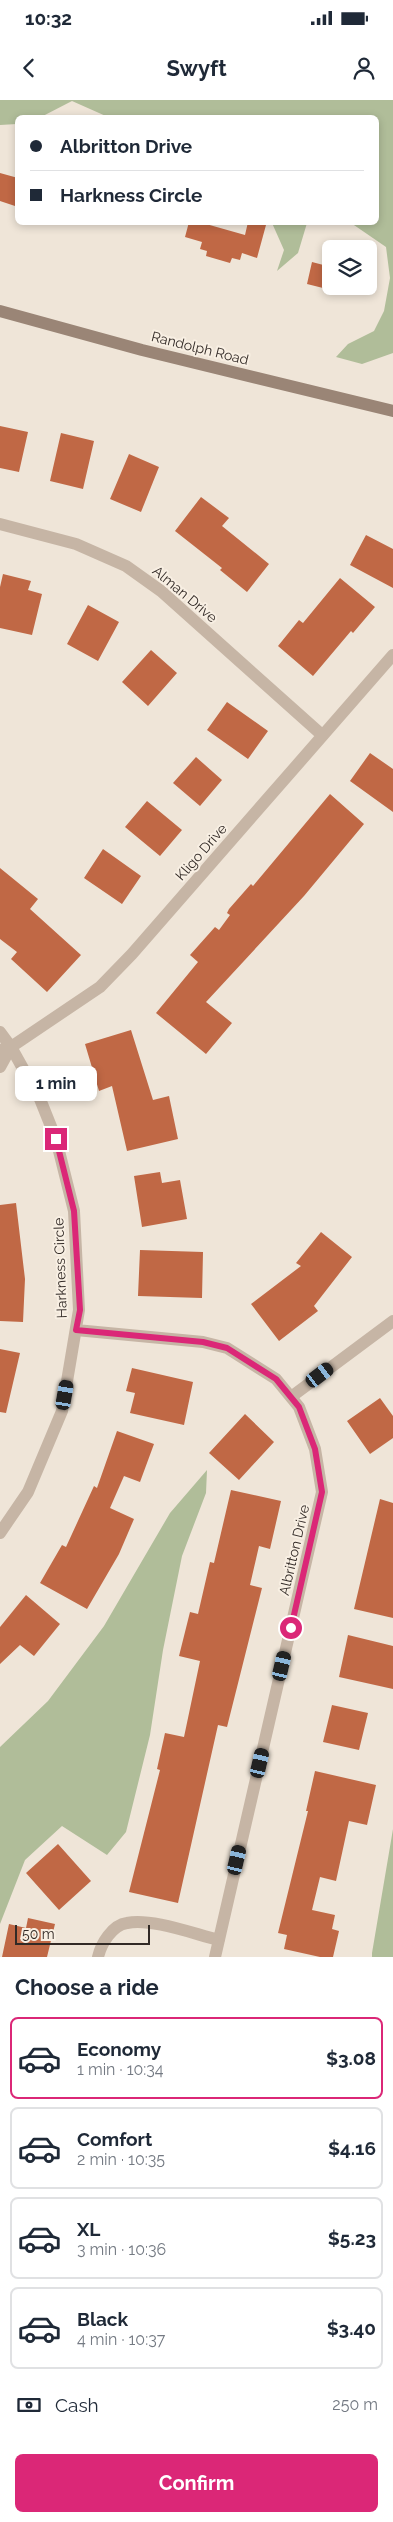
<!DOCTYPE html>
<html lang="en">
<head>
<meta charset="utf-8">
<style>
	:root { --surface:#fff; --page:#f2f2f3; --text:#1f2937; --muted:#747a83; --line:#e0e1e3; --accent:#db2777 }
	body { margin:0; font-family:Raleway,sans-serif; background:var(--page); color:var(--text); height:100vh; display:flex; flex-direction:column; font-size:19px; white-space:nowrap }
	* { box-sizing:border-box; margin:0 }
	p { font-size:16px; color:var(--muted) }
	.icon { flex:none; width:28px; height:28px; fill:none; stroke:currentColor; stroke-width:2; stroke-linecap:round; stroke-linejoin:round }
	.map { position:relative; height:1857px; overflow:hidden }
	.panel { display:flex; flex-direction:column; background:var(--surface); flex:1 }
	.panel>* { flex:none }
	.hud { position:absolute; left:15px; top:15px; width:364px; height:110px; border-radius:8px; box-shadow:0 2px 8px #0003; display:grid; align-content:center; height:110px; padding:0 15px; background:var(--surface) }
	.controls { position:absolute; left:322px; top:140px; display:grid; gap:10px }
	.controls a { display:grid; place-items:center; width:55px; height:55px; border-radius:8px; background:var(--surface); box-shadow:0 2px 8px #0003; font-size:25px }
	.scale { position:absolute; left:15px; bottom:12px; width:135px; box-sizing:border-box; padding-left:5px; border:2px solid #322a26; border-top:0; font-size:14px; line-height:18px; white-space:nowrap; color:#322a26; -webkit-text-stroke:4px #f8efe3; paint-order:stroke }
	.end { position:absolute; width:22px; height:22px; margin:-11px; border:6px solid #db2777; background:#fff; box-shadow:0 0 0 2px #fff }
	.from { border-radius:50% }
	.bubble { position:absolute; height:35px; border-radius:8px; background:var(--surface); box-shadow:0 2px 8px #0003; font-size:16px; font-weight:700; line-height:35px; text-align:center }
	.car { position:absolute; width:15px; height:30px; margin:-15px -8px; border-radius:6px; box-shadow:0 0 4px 1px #0007; background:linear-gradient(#222 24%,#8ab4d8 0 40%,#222 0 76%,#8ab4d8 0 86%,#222 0) }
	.hud b { display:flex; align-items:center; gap:18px; height:48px; font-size:19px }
	.hud b+b { border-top:1px solid var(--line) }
	.hud i { width:12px; height:12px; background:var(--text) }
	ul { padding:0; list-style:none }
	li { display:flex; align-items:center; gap:15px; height:82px; margin:0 10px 8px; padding:0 5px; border:2px solid var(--line); border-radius:8px }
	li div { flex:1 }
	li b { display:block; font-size:19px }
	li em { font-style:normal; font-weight:700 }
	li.selected { border-color:var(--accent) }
	li>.icon { width:45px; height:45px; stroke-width:1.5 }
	h2 { padding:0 15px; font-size:22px; line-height:60px }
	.pay { display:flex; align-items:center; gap:12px; height:55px; padding:0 15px; font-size:19px }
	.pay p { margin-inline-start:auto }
	.action { display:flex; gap:10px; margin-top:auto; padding:10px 15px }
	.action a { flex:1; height:58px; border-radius:8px; background:var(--accent); color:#fff; font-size:20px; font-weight:700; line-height:58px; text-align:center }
	.status { display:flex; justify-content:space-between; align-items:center; height:35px; padding:0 25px; background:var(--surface); direction:ltr }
	.status svg { height:14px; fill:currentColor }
	header { display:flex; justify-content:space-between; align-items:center; height:65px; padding:0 15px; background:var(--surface); font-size:22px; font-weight:700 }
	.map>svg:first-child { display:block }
	.green { fill:#b0bd99 }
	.building { fill:#c06845 }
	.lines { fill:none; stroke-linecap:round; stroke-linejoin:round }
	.street { stroke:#c6b5a5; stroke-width:12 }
	.secondary { stroke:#9a8576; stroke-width:12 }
	.route { stroke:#db2777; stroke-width:6 }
	.labels { text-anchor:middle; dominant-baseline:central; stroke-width:4; stroke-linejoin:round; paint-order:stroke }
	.street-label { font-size:14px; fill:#322a26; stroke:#f8efe3 }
</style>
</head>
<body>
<div class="status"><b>10:32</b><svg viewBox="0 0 49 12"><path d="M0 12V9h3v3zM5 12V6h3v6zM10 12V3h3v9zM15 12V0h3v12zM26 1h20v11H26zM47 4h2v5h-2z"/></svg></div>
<header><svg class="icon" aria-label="back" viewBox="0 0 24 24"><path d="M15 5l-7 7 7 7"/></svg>Swyft<svg class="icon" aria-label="person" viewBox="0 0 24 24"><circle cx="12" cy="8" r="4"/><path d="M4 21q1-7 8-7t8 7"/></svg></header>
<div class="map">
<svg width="393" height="1857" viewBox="0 0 393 1857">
	<rect width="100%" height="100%" fill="#efe5d8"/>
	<path class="green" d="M 0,0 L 393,0 L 393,253 L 362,264 L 336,257 L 348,244 L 374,231 L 384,211 L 390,178 L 386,147 L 351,123 L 376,122 L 376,18 L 108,17 L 72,1 L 41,17 L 18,18 L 17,24 L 0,25 Z
		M 272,123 L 307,123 L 298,153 L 277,171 L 284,150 Z
		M 207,1370 L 206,1393 L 182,1456 L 163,1550 L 150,1635 L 126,1732 L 107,1755 L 62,1726 L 25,1760 L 0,1824 L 0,1647 L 48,1601 L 104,1526 L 170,1413 Z
		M 393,1729 L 393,1857 L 372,1857 L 372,1853 Z"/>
	<path class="building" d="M 0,73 L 18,78 L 18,107 L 0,101 Z
		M 189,122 L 199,122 L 245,135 L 248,122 L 266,125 L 257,158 L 242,153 L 240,160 L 232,158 L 230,163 L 206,156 L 207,151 L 200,149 L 202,142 L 185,137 Z
		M 312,162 L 331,167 L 331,190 L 307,184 Z
		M 0,326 L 28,332 L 19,372 L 0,368 Z
		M 61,333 L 94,341 L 83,389 L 50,381 Z
		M 129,354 L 159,367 L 141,412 L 110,399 Z
		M 201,397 L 229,418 L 222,426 L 269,464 L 247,492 L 220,470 L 222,468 L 175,431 Z
		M 366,435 L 393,449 L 393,488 L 350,465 Z
		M 3,474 L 31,481 L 28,490 L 42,494 L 32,535 L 0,528 L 0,487 Z
		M 340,478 L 375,507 L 353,533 L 351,531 L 313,576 L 278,546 L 299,520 L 303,523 Z
		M 88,505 L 119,522 L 98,561 L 67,544 Z
		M 151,550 L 177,573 L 148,606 L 122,582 Z
		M 227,602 L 268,631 L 248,659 L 207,630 Z
		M 370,653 L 393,669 L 393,712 L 350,681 Z
		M 196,657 L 222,680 L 200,706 L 173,683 Z
		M 330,694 L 364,724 L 304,796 L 206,902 L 232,923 L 206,954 L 156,913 L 198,862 L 190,855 L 215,827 L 219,830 L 230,815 L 227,813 L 229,809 L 251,784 L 253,786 Z
		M 147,701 L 182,730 L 160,756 L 125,727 Z
		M 103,749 L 141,776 L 122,804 L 84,778 Z
		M 0,768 L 38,799 L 30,809 L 81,855 L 47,892 L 11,859 L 17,852 L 0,839 Z
		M 131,930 L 153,1000 L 169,996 L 178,1039 L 127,1051 L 112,986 L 99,991 L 85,944 Z
		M 160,1072 L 162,1083 L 180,1080 L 187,1119 L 142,1127 L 134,1076 Z
		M 16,1103 L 25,1179 L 23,1222 L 0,1221 L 0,1105 Z
		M 321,1132 L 352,1157 L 314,1206 L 318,1211 L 279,1241 L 251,1204 L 301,1166 L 296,1163 Z
		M 140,1150 L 203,1152 L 202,1198 L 138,1196 Z
		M 0,1249 L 20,1253 L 6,1313 L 0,1312 Z
		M 132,1268 L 193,1282 L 184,1325 L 130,1313 L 135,1293 L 126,1291 Z
		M 380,1298 L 393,1316 L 393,1338 L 370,1354 L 347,1321 Z
		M 245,1314 L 274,1342 L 239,1380 L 209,1353 Z
		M 117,1331 L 154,1344 L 140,1382 L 124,1376 L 110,1408 L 134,1419 L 119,1454 L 87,1509 L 40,1483 L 62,1445 L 66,1447 L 94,1386 L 97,1388 Z
		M 231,1390 L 281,1401 L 270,1449 L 259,1446 L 250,1485 L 262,1488 L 227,1627 L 218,1625 L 178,1803 L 129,1792 L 160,1670 L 157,1669 L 165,1633 L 184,1637 L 200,1561 L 179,1556 L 190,1512 L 198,1514 L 210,1462 L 214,1463 Z
		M 380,1399 L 393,1403 L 393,1518 L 354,1509 Z
		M 26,1495 L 60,1524 L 34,1556 L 20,1545 L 0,1564 L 0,1527 Z
		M 348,1535 L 393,1546 L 393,1589 L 339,1577 Z
		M 332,1605 L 368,1613 L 359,1650 L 323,1642 Z
		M 315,1671 L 376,1685 L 367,1725 L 349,1721 L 336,1781 L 320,1777 L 312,1810 L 335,1815 L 332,1829 L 339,1831 L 333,1857 L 320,1857 L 284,1849 L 287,1835 L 278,1833 L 308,1711 L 306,1711 Z
		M 58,1744 L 91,1781 L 59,1810 L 26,1773 Z
		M 28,1818 L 55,1824 L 47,1857 L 2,1857 L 9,1824 L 26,1828 Z"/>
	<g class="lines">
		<path class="street" d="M 0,424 L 76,444 L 126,466 L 161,491 L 322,635
			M 0,932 L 11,947 L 40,999 L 56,1039 L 74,1111 L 79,1210 L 62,1311 L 28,1392 L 0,1433
			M 0,950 L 11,947 L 100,887 L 132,854 L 393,555
			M 0,967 L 11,947
			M 76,1230 L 203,1242 L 227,1248 L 276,1279 L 299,1307 L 315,1349 L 322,1392 L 215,1857
			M 291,1297 L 393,1221
			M 98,1857 C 101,1844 112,1825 127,1823 C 152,1818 194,1834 219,1840"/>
		<path class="secondary" d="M 0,211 L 142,250 L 393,311"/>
	</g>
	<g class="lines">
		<path class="route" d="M 56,1039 L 74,1111 L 80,1210 L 76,1230 L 203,1242 L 227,1248 L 276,1279 L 299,1307 L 315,1349 L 322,1392 L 291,1528"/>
	</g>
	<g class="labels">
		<g class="street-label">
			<text transform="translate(200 248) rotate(14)">Randolph Road</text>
			<text transform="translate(185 494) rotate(40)">Alman Drive</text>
			<text transform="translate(201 752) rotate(-49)">Kligo Drive</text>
			<text transform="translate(60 1168) rotate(-92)">Harkness Circle</text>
			<text transform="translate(294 1450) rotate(-77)">Albritton Drive</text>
		</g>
	</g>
</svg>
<div class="controls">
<a><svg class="icon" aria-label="layers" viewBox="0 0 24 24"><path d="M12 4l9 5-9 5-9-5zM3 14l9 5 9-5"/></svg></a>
</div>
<div class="scale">50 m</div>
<i class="end from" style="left:291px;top:1528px"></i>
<i class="end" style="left:56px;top:1039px"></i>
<div class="bubble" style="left:15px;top:966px;width:82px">1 min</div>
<i class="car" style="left:320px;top:1275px;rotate:53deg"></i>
<i class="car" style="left:65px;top:1295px;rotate:10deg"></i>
<i class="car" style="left:282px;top:1566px;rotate:13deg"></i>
<i class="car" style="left:260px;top:1663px;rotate:13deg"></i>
<i class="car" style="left:237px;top:1760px;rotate:13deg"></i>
<div class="hud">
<b><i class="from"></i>Albritton Drive</b>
<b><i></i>Harkness Circle</b>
</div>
</div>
<section class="panel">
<h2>Choose a ride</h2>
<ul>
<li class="selected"><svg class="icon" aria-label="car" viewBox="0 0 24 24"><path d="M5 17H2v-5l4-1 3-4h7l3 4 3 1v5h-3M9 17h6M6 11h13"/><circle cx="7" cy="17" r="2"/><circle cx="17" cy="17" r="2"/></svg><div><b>Economy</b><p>1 min · 10:34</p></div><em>$3.08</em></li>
<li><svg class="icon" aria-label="car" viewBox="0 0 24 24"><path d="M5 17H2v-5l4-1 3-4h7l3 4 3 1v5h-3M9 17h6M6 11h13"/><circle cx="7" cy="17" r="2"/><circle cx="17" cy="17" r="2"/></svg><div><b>Comfort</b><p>2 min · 10:35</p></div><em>$4.16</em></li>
<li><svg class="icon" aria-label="car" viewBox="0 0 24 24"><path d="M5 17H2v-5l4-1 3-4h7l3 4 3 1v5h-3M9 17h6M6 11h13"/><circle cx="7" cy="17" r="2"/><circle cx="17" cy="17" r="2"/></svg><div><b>XL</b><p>3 min · 10:36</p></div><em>$5.23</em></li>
<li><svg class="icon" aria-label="car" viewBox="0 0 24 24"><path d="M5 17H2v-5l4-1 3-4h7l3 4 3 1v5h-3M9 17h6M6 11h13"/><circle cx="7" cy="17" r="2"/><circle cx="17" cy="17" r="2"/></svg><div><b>Black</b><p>4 min · 10:37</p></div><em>$3.40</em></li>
</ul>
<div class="pay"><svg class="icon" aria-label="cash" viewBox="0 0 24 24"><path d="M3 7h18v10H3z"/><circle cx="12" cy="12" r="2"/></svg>Cash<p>250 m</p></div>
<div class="action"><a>Confirm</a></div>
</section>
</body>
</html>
